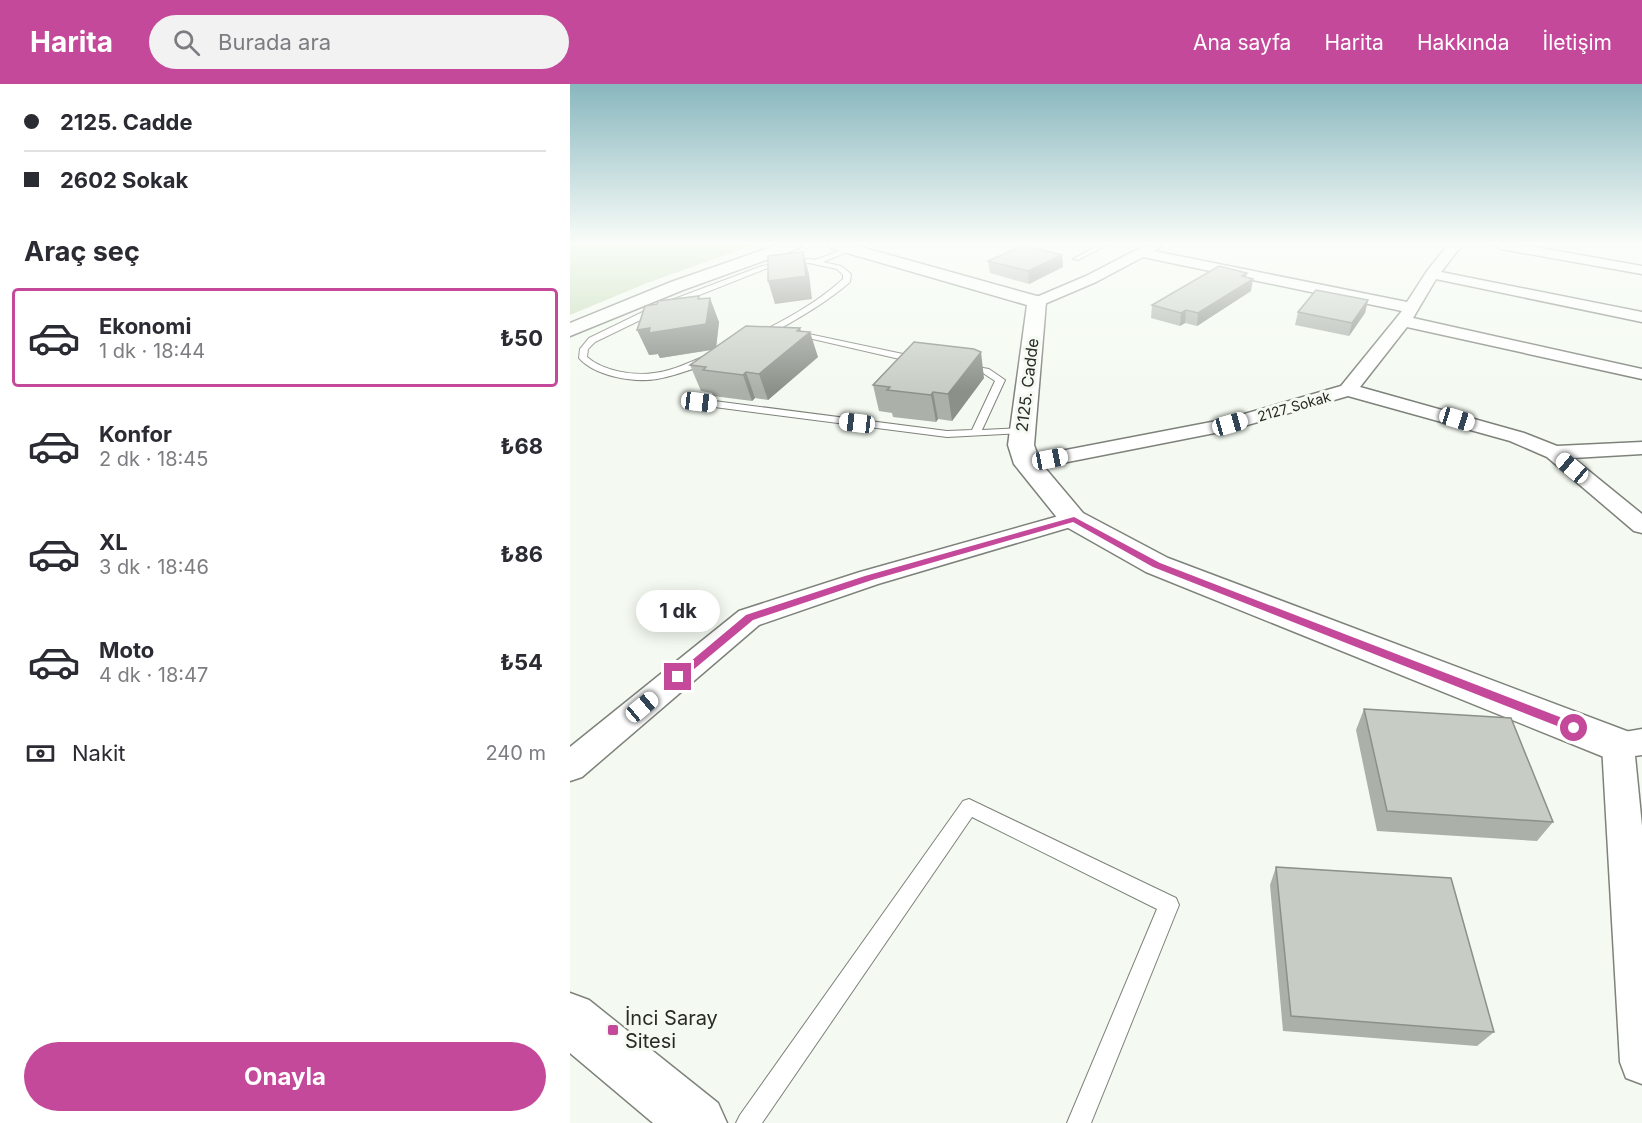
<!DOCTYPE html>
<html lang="tr">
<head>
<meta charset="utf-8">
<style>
	:root { --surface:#fff; --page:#f2f2f3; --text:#2b2b33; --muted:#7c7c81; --line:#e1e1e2; --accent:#c4499b }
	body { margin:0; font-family:Inter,sans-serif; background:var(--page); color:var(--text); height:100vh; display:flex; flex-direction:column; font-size:22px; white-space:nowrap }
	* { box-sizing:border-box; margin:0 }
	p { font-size:20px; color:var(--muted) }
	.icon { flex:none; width:33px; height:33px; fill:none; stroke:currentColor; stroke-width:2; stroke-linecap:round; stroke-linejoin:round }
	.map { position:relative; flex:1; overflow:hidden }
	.side { display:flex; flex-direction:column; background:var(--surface); width:570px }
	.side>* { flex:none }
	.top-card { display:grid; align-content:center; height:132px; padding:0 24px; background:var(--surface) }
	.end { position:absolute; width:27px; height:27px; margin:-14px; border:8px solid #c4499b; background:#fff; box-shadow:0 0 0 3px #fff }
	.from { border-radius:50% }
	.bubble { position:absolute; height:42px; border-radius:21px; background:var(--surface); box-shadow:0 3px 15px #0003; font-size:20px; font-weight:700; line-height:42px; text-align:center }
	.car { position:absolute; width:18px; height:36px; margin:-18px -9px; border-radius:8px; box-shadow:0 0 4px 2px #0007; background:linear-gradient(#fff 24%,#345 0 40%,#fff 0 76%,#345 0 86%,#fff 0) }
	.top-card b { display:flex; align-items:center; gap:21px; height:57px; font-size:22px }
	.top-card b+b { border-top:2px solid var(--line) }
	.top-card i { width:15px; height:15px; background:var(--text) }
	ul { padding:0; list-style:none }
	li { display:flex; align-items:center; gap:18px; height:99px; margin:0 12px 9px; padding:0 12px; border:3px solid transparent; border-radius:6px }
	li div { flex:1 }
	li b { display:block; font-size:22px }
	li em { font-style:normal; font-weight:700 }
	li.on { border-color:var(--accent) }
	li>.icon { width:54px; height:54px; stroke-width:1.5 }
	h2 { padding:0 24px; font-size:27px; line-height:72px }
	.pay { display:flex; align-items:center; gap:15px; height:66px; padding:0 24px; font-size:22px }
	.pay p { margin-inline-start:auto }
	.button { display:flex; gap:12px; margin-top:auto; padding:12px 24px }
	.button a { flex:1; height:69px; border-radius:36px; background:var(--accent); color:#fff; font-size:24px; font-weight:700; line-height:69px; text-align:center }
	header { display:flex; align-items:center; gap:36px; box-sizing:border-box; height:84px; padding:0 30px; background:var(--accent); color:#fff }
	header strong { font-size:28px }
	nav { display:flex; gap:33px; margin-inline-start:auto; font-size:21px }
	.search { width:420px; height:54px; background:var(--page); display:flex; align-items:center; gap:15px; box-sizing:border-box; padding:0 21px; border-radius:33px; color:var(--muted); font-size:22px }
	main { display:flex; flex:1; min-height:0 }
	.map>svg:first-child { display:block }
	.green { fill:#c4dab6 }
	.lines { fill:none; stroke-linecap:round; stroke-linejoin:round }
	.lane-casing { stroke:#7d827a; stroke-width:2 }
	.street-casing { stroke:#7d827a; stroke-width:3 }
	.secondary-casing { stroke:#7d827a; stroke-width:3 }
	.lane { fill:#fff; fill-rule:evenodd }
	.street { fill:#fff; fill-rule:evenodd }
	.secondary { fill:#fff; fill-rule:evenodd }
	.wall { fill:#abb0a9 }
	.shaded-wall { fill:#8b9089 }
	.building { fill:#c7cdc4; stroke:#8b9089; stroke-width:1.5 }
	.route { fill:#c4499b }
	.poi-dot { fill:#c4499b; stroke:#f4faf1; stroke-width:2 }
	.labels { text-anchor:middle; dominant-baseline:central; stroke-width:6; stroke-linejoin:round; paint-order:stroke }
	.far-street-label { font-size:14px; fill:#282a26; stroke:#f4faf1 }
	.street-label { font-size:16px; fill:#282a26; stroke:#f4faf1 }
	.near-poi-label { font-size:20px; fill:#282a26; stroke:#f4faf1; text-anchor:start }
</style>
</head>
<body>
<header>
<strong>Harita</strong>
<div class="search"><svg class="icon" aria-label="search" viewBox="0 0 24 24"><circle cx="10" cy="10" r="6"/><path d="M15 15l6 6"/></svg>Burada ara</div>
<nav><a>Ana sayfa</a><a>Harita</a><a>Hakkında</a><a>İletişim</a></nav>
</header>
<main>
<section class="side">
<div class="top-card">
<b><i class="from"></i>2125. Cadde</b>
<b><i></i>2602 Sokak</b>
</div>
<h2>Araç seç</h2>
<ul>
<li class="on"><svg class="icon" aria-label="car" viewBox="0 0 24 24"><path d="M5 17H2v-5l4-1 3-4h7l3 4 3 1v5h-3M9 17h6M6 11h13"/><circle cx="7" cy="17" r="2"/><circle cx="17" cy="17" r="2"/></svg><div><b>Ekonomi</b><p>1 dk · 18:44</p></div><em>₺50</em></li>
<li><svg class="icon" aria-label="car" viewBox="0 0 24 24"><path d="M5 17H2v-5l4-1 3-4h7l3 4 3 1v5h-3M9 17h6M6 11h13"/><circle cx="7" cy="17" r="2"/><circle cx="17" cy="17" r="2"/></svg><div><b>Konfor</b><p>2 dk · 18:45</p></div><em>₺68</em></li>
<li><svg class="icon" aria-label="car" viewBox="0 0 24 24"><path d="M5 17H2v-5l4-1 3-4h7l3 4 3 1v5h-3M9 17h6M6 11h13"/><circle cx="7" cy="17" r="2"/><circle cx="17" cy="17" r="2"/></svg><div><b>XL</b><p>3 dk · 18:46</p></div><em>₺86</em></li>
<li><svg class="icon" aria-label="car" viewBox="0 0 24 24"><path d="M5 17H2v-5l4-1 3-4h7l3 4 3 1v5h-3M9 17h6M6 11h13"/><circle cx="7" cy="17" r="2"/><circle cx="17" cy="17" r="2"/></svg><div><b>Moto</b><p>4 dk · 18:47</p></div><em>₺54</em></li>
</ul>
<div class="pay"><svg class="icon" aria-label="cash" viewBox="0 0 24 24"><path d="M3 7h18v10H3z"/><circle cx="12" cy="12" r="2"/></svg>Nakit<p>240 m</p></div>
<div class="button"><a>Onayla</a></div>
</section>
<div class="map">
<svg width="1072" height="1039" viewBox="0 0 1072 1039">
	<rect width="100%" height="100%" fill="#f4faf1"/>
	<path class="green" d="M 0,161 L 183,161 L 77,199 L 0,231 Z"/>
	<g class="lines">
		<defs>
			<path id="lane" d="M 529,161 L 537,161 L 508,176 L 503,175 Z
				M 280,163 L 282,166 L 253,178 L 271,182 L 281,190 L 280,198 C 239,234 140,285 87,295 C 63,299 25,292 9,274 L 10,265 L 19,254 L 83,223 L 192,182 L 239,175 L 245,176 ZM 239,179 L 267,185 L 273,191 L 273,195 C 236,229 186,251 140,270 C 122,277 103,287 84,289 C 63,292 33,287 17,273 L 18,265 L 25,258 L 89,227 L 195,185 Z
				M 234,249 L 347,273 L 351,276 L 347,279 L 234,253 Z
				M 395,281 L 419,285 L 435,296 L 412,346 L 451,344 L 456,347 L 455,349 L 377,353 L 129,321 L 124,318 L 129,315 L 377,347 L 402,346 L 425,297 L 413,289 L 392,286 L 391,284 Z
				M 399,715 L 606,814 L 609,821 L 521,1039 L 497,1039 L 587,825 L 402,733 L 192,1039 L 166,1039 L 170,1031 L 393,717 Z"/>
			<path id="street" d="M 576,161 L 593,161 L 584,167 L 837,218 L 857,187 L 878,161 L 892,161 L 871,188 L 1072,228 L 1072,238 L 866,195 L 843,234 L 1072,285 L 1072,295 L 837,243 L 790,303 L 954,349 L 987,362 L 1072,358 L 1072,370 L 1003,374 L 1072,430 L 1072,449 L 1064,447 L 977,373 L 940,357 L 778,312 L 660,346 L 457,386 L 449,385 L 446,380 L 449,375 L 657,335 L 771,302 L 832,227 L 573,173 L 526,198 L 472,221 L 467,223 L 459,218 L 462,215 L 516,192 Z
				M 924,161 L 954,161 L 1072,182 L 1072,190 L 931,165 Z
				M 503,428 L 511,430 L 515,435 L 511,440 L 308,500 L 189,541 L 12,693 L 0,697 L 0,663 L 169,527 L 290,488 Z
				M 1072,645 L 1072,671 L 1065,672 L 1072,742 L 1072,1000 L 1056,994 L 1050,978 L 1032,661 L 1037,651 Z"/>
			<path id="secondary" d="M 207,161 L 231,161 L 229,164 L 113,206 L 0,252 L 0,239 L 101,198 Z
				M 258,161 L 284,161 L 474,214 L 476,218 L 464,361 L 470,378 L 513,429 L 598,474 L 1062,649 L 1068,661 L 1062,673 L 1048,678 L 1034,673 L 576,488 L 493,441 L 444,380 L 438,361 L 457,221 L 260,164 Z
				M 0,909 L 19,916 L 148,1019 L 157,1039 L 83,1039 L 0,969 Z"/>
		</defs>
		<use href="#lane" class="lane-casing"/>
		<use href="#street" class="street-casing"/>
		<use href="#secondary" class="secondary-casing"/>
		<use href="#lane" class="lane"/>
		<use href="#street" class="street"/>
		<use href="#secondary" class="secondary"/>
	</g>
	<path class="wall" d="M 492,171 L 493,183 L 459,200 L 420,189 L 418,177 Z
		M 676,193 L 681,207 L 627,242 L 615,239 L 610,242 L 581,234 L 582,221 Z
		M 130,215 L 149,238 L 146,263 L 231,247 L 248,273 L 198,316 L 185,314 L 182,317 L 143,312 L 142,309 L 131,307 L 120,281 L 142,266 L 90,274 L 88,270 L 79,271 Z
		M 798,216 L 795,229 L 779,252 L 725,241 L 728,228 Z
		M 414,294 L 382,337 L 368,335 L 366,338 L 323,333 L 322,329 L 309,327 L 303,301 Z
		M 794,625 L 983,738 L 967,757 L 807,747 L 786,646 Z
		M 706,783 L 924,948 L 907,962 L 713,947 L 700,801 Z"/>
	<path class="shaded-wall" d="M 233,168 L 239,190 L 242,215 L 205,220 L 198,197 Z
		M 492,171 L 493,183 L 459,200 L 458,187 Z
		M 677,189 L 675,199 L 683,195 L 681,207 L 627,242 L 628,229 L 672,192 Z
		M 129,212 L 137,233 L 140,214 L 149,238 L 146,265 L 90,274 L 88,270 L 79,271 L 67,246 L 80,244 L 128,215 Z
		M 798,216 L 795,229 L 779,252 L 782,239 Z
		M 616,226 L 615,239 L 610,242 L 611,229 Z
		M 230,244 L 233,254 L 240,248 L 248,273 L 198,316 L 189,290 Z
		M 411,268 L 414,294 L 382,337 L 378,310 Z
		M 176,288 L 185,314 L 182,317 L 173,291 Z
		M 363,308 L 368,335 L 366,338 L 361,311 Z"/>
	<path class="building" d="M 454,161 L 492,171 L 458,187 L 418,177 Z
		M 233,168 L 236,192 L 198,197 L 198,172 Z
		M 649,182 L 677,189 L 672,192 L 683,195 L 628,229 L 616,226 L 611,229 L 582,221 Z
		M 746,206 L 798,216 L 782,239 L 728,228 Z
		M 129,212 L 128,215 L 140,214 L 136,240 L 79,249 L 80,244 L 67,246 L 75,222 L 87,220 L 88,217 Z
		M 176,242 L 230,244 L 227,247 L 240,248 L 189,290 L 176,288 L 173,291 L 133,286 L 136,283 L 120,281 Z
		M 344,258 L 404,265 L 411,268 L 378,310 L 363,308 L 361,311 L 317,306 L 320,303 L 303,301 Z
		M 794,625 L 941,634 L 983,738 L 817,727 Z
		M 706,783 L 881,794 L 924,948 L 721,932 Z"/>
	<linearGradient id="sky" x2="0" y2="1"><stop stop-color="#88b7be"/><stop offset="0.52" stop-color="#fafdf9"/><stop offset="1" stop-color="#fafdf9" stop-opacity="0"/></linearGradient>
	<rect width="1072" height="307" fill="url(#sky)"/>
	<path class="route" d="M 504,433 L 590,479 L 1008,640 L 1010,644 L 1004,649 L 1000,647 L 583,483 L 503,438 L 302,496 L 183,536 L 111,596 L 108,598 L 102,593 L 176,531 L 295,492 Z"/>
	<rect class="poi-dot" x="37" y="940" width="12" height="12" rx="3"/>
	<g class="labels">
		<g class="far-street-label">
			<text transform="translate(724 322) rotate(-16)">2127 Sokak</text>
		</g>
		<g class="street-label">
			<text transform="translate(457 301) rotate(-83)">2125. Cadde</text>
		</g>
		<g class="near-poi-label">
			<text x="55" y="934">İnci Saray<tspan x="55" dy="23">Sitesi</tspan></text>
		</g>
	</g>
</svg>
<i class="end from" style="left:1004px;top:644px"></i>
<i class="end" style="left:108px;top:593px"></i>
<div class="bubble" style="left:66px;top:506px;width:84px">1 dk</div>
<i class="car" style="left:129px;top:318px;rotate:97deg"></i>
<i class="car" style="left:887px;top:335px;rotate:107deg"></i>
<i class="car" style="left:287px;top:339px;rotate:277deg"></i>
<i class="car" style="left:660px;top:340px;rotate:74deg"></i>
<i class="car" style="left:480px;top:375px;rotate:79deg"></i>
<i class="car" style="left:1002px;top:384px;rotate:310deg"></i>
<i class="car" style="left:72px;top:623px;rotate:50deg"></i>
</div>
</main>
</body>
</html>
